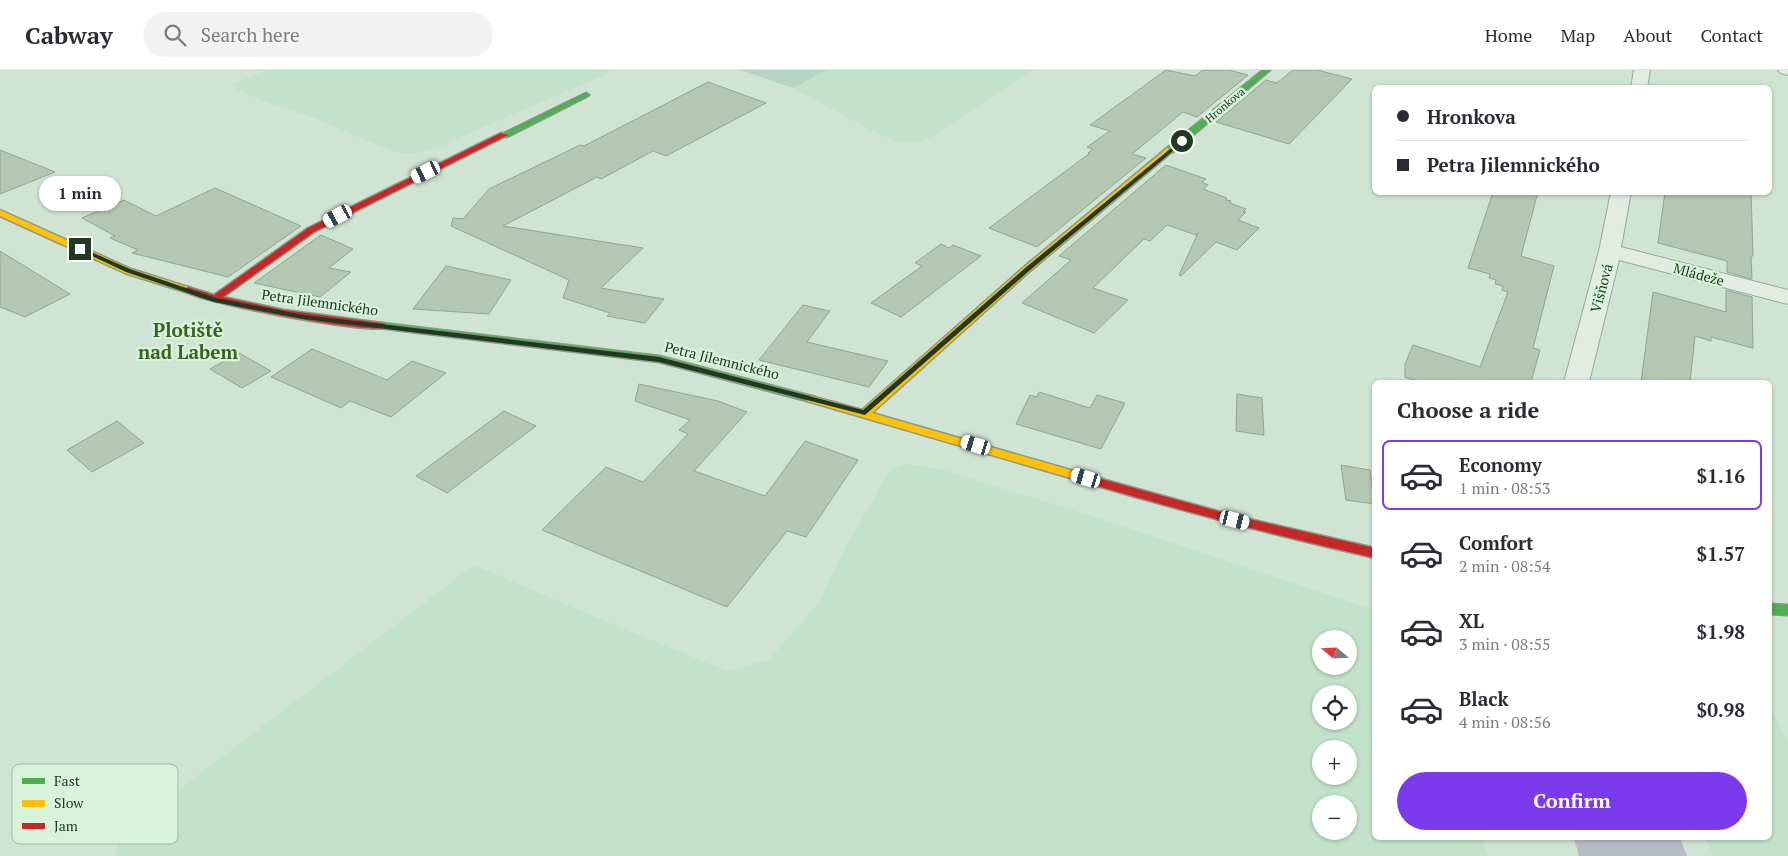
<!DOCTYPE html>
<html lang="en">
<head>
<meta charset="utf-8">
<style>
	:root { --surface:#fff; --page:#f2f2f3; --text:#2b2b33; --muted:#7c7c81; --line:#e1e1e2; --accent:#7c3aed }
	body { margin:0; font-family:"PT Serif",serif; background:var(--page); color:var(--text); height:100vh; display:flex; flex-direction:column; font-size:19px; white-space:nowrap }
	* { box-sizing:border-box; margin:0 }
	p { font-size:16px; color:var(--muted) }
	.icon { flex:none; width:28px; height:28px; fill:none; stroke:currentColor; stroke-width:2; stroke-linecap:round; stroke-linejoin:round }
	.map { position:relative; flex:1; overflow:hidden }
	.details { position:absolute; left:1372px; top:310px; width:400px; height:460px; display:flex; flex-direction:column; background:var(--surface); border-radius:8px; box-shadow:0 1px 4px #0004 }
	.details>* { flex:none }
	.guide { position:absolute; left:1372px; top:15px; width:400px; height:110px; border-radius:8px; box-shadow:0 1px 4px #0004; display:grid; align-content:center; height:110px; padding:0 25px; background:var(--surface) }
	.needle { width:32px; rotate:289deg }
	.buttons { position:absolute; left:1312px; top:560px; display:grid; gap:10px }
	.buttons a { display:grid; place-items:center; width:45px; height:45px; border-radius:50%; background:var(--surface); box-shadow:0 1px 4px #0004; font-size:25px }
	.end { position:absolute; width:22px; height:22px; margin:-11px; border:6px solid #223821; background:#fff; box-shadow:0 0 0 2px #fff }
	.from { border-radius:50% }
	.bubble { position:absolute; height:35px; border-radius:18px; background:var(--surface); box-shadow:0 1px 4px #0004; font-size:16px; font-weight:700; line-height:35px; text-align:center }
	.car { position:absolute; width:15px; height:30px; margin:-15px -8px; border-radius:6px; box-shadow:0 0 4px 1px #0007; background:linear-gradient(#fff 24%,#345 0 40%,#fff 0 76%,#345 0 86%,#fff 0) }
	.guide b { display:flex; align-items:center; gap:18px; height:48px; font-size:19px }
	.guide b+b { border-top:1px solid var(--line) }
	.guide i { width:12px; height:12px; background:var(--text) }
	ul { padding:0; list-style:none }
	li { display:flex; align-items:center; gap:15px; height:70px; margin:0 10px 8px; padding:0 15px; border:2px solid transparent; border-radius:8px }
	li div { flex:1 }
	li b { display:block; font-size:19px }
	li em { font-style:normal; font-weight:700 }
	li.selected { border-color:var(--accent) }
	li>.icon { width:45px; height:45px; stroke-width:1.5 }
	h2 { padding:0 25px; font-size:22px; line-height:60px }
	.action { display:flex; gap:10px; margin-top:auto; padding:10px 25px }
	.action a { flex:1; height:58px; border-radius:30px; background:var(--accent); color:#fff; font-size:20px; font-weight:700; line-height:58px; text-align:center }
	header { display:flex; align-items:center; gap:30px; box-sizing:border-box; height:70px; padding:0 25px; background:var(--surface); border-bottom:1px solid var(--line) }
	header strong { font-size:24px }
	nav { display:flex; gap:28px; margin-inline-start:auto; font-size:18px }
	.search { width:350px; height:45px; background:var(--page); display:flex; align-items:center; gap:12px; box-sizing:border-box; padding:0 18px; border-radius:28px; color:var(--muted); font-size:19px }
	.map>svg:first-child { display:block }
	.farmland { fill:#c2e2ca; fill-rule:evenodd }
	.green { fill:#b3d5c2 }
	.water { fill:#b7bbc6 }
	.building { fill:#b3c7b2; stroke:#91a490 }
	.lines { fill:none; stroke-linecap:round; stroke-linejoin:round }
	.street-casing { stroke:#98a99a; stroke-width:2 }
	.fast-casing { stroke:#89998a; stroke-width:3 }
	.slow-casing { stroke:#89998a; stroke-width:3 }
	.jam-casing { stroke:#89998a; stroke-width:3 }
	.street { fill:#e1ece2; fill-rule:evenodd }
	.fast { fill:#4caf50; fill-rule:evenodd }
	.slow { fill:#ffc107; fill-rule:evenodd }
	.jam { fill:#c62828; fill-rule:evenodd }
	.route { fill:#223821 }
	.labels { text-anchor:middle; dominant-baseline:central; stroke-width:4.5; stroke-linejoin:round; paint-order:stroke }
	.far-street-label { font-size:11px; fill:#223821; stroke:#d7f4db }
	.street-label { font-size:14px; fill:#223821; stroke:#d7f4db }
	.district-label { font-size:19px; font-weight:bold; fill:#396223; stroke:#d7f4db }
	.key { fill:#d7f4db; stroke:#a1bca3; stroke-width:1 }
	.key-label { font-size:14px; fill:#223821 }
</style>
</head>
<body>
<header>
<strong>Cabway</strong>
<div class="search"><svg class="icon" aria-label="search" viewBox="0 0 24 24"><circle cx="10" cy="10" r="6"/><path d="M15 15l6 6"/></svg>Search here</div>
<nav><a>Home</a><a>Map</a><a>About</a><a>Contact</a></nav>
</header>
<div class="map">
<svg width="1788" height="786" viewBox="0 0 1788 786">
	<rect width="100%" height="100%" fill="#d0e4d3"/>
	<path class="farmland" d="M 266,0 L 616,0 L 438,77 L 421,82 L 406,84 L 389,80 L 314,48 L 273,35 L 236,19 L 231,15 Z
		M 827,0 L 1034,0 L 931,67 L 915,73 L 895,71 L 876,63 L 793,18 Z
		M 907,394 L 944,400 L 1092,446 L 1375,540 L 1375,768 L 1482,768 L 1488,786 L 115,786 L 120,770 L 154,739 L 474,495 L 605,551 L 727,601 L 768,590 L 786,571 L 819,532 L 844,480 L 890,400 ZM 1321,569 L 1349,569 L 1349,596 L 1321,596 ZM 1321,624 L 1349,624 L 1349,651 L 1321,651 ZM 1321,679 L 1349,679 L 1349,706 L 1321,706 ZM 1321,734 L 1349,734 L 1349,761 L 1321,761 Z
		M 1770,638 L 1788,672 L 1788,786 L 1714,786 L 1704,768 L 1770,768 Z"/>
	<path class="green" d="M 740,0 L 827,0 L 793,18 Z"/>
	<path class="water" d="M 1574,768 L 1680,768 L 1687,786 L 1579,786 Z"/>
	<path class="building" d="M 1166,0 L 1195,6 L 1203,0 L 1229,0 L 1248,5 L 1197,47 L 1183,42 L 1132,84 L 1146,88 L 1037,177 L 989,158 L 1090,83 L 1088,83 L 1093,79 L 1087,77 L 1110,61 L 1090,55 Z
		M 1293,0 L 1317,0 L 1352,9 L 1289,74 L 1216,52 L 1266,10 L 1277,13 Z
		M 708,12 L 766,33 L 666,86 L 653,81 L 601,109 L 597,107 L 503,156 L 643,178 L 601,218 L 664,229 L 645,253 L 607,246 L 610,243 L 563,228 L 569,210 L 451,156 L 453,148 L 463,149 L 489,119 L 580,75 L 584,76 Z
		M 0,80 L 55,102 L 0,124 Z
		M 1166,95 L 1206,109 L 1202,112 L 1208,115 L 1203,119 L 1227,128 L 1226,130 L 1231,131 L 1230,133 L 1246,139 L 1243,142 L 1246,142 L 1238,150 L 1259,158 L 1237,180 L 1216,172 L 1181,206 L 1179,205 L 1198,163 L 1196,165 L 1167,155 L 1150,171 L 1144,169 L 1093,218 L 1128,230 L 1094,263 L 1022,233 L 1071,190 L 1059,186 Z
		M 215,118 L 301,156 L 228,207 L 132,183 L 138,180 L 110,168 L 115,166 L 82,148 L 124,130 L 156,146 Z
		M 1493,122 L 1538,122 L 1521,186 L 1554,196 L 1533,278 L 1540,280 L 1531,312 L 1419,312 L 1405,307 L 1405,294 L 1413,275 L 1480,297 L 1508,222 L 1502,220 L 1503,216 L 1495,214 L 1496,210 L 1489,208 L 1490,204 L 1468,198 Z
		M 1665,122 L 1751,122 L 1753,186 L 1751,186 L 1752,209 L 1727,202 L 1727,191 L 1658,173 Z
		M 321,165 L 353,179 L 329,198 L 351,202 L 320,227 L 254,213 Z
		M 941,174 L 949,178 L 953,175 L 981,186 L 901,247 L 871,233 L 922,196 L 915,193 Z
		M 0,181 L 70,224 L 25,247 L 0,237 Z
		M 446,196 L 511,210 L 489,244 L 413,239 Z
		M 1726,220 L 1752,227 L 1753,278 L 1711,267 L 1711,271 L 1695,266 L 1690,312 L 1641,312 L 1653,222 L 1726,242 Z
		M 803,235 L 830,241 L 807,272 L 888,291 L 869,317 L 759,290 Z
		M 312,279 L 387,310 L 412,291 L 446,303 L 391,347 L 350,331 L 341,338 L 271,307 Z
		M 239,283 L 271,301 L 242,318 L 210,299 Z
		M 639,314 L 718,331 L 747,342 L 694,401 L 765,426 L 805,371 L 858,390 L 806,467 L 787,461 L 727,537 L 542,460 L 606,397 L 643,412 L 688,364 L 679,360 L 690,350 L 635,331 Z
		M 1039,322 L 1090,338 L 1097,325 L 1125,333 L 1101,379 L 1016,354 L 1030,325 L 1037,327 Z
		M 1237,324 L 1262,328 L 1264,365 L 1236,361 Z
		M 504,341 L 536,356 L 447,423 L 416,406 Z
		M 117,351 L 144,373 L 92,402 L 67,380 Z
		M 1341,395 L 1370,400 L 1375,434 L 1346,430 Z"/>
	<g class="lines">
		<defs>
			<path id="street" d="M 1634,0 L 1650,0 L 1647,18 L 1631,18 Z
				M 1778,0 L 1788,0 L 1788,5 L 1780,3 Z
				M 1611,122 L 1631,122 L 1621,177 L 1788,220 L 1788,234 L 1619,190 L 1589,312 L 1564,312 L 1599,181 Z"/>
			<path id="fast" d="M 1263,0 L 1270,0 L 1173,82 L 1167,82 L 1167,78 Z
				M 586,23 L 589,25 L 588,26 L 507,67 L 500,65 Z
				M 382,253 L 659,286 L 815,327 L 816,329 L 811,332 L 659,292 L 379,258 L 377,256 L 379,254 Z
				M 1770,534 L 1788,535 L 1788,545 L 1770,544 Z"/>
			<path id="slow" d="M 1167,78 L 1174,80 L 1030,201 L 872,343 L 1095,407 L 1097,410 L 1095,413 L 1091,414 L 807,331 L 806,329 L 807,327 L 811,326 L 862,340 L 1024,197 Z
				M 0,140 L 131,199 L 191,218 L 193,220 L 191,222 L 185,222 L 125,203 L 0,146 Z"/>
			<path id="jam" d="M 501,63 L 508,65 L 314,162 L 223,227 L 284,240 L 382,253 L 385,254 L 387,256 L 385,258 C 364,263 198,233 183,220 L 188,217 L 214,225 L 308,158 Z
				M 1091,406 L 1232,445 L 1375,478 L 1375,488 C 1278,466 1182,441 1087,413 L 1085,410 Z"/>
		</defs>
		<use href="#street" class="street-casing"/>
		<use href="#fast" class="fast-casing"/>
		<use href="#slow" class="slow-casing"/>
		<use href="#jam" class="jam-casing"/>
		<use href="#street" class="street"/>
		<use href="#fast" class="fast"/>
		<use href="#slow" class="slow"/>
		<use href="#jam" class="jam"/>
	</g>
	<path class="route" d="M 1181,70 L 1185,71 L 1029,201 L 865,345 L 659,292 L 304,249 L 214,232 L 126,202 L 77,179 L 82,178 L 130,199 L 216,228 L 304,245 L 659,287 L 863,340 L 1025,198 Z"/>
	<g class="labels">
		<g class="far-street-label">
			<text transform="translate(1225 35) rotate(-40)">Hronkova</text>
		</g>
		<g class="street-label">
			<text transform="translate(1699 204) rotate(15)">Mládeže</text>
			<text transform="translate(1601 218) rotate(-75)">Višňová</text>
			<text transform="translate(320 232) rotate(8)">Petra Jilemnického</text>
			<text transform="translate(722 290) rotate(14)">Petra Jilemnického</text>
		</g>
		<g class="district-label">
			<text x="188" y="259">Plotiště<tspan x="188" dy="22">nad Labem</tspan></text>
		</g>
	</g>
	<rect x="12" y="694" width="166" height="80" rx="8" class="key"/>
	<rect x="22" y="708" width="23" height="6" fill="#4caf50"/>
	<rect x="22" y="730" width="23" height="7" fill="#ffc107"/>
	<rect x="22" y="753" width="23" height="6" fill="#c62828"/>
	<g class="key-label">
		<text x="54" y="716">Fast</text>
		<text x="54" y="738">Slow</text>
		<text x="54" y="761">Jam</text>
	</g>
</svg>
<div class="buttons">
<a><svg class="needle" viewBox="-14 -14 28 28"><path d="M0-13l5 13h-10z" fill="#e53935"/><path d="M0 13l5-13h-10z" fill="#7c7c81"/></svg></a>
<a><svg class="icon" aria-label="locate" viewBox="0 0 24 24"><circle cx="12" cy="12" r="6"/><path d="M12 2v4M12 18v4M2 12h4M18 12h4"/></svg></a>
<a>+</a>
<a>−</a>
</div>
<i class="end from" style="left:1182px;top:71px"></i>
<i class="end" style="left:80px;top:179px"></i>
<div class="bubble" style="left:39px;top:106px;width:82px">1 min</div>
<i class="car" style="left:426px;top:102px;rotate:244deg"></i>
<i class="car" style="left:338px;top:146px;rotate:242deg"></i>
<i class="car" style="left:976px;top:375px;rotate:287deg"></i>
<i class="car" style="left:1086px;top:408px;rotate:287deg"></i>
<i class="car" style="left:1235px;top:450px;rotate:104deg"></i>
<div class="guide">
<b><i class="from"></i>Hronkova</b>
<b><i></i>Petra Jilemnického</b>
</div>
<section class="details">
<h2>Choose a ride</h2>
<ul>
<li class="selected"><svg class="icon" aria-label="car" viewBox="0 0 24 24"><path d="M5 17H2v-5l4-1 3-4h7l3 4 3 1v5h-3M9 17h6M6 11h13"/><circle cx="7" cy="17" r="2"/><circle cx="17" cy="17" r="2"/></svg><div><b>Economy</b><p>1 min · 08:53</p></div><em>$1.16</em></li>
<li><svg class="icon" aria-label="car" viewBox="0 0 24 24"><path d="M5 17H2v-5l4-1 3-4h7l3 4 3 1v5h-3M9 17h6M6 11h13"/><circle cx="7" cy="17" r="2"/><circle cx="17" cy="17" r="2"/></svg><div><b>Comfort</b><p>2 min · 08:54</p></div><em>$1.57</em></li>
<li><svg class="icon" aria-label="car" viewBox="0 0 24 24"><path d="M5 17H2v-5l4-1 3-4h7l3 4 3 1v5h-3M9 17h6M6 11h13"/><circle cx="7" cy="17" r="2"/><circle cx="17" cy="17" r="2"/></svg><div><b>XL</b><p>3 min · 08:55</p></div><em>$1.98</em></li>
<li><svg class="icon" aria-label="car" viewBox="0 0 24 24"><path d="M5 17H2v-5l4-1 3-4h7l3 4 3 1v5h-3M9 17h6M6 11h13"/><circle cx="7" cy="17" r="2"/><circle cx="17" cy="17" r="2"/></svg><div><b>Black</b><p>4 min · 08:56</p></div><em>$0.98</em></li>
</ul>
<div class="action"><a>Confirm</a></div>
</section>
</div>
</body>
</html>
